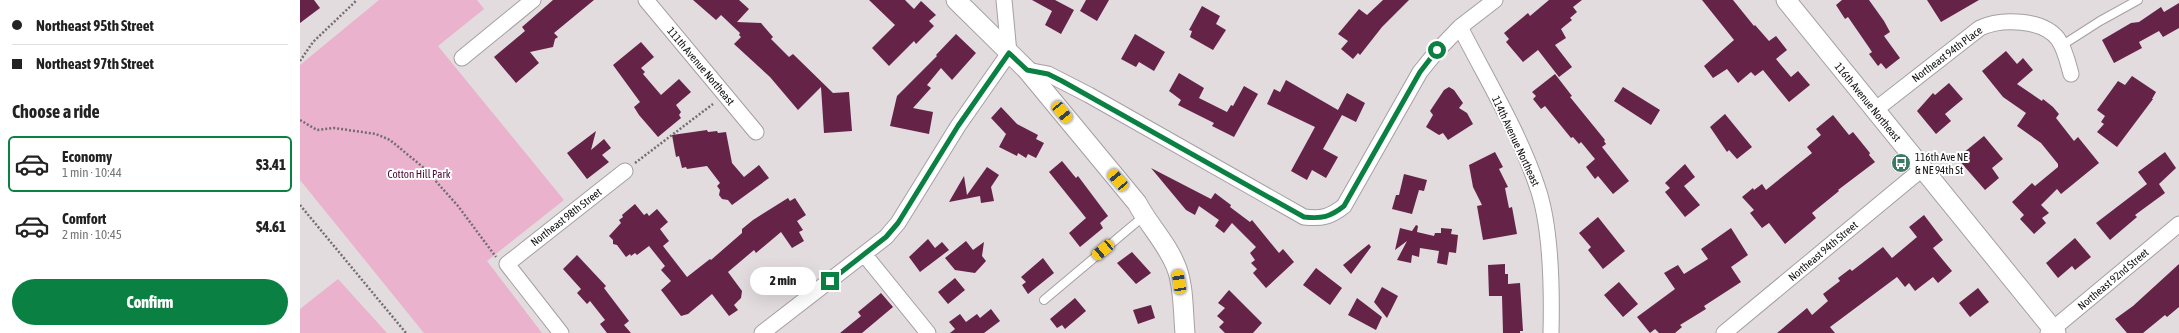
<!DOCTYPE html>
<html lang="en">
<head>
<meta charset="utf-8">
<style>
	:root { --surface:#fff; --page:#f2f2f2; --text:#222; --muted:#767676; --line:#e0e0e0; --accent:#0b8043 }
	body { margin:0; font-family:"Asap Condensed",sans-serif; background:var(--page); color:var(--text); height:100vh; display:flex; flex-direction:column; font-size:15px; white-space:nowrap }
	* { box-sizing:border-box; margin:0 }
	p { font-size:13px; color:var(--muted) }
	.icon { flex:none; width:22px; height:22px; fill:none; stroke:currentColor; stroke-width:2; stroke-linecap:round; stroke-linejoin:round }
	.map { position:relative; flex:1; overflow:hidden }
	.details { display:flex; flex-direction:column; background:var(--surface); width:300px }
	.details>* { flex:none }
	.hud { display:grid; align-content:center; height:88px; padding:0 12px; background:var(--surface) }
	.end { position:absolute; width:18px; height:18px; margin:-9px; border:5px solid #0b8043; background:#fff; box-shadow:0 0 0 2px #fff }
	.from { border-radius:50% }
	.bubble { position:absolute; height:28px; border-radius:14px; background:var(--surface); box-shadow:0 4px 16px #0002; font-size:13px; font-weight:800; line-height:28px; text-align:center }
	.car { position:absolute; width:12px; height:24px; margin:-12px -6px; border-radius:5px; box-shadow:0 0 3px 1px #0007; background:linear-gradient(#f5c518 24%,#345 0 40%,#f5c518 0 76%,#345 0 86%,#f5c518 0) }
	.hud b { display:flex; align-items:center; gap:14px; height:38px; font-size:15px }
	.hud b+b { border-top:1px solid var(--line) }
	.hud i { width:10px; height:10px; background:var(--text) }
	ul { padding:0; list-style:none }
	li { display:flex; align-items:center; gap:12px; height:56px; margin:0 8px 6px; padding:0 4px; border:2px solid transparent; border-radius:6px }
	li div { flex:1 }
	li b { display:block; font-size:15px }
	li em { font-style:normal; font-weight:800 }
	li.active { border-color:var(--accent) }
	li>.icon { width:36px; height:36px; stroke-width:1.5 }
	h2 { padding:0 12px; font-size:18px; line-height:48px }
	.primary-button { display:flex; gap:8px; margin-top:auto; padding:8px 12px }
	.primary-button a { flex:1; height:46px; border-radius:24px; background:var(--accent); color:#fff; font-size:16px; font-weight:800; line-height:46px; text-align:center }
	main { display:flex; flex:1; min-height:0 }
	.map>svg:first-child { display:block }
	.green { fill:#eab2cc }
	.building { fill:#642347 }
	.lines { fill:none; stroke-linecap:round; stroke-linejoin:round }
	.service-casing { stroke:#a59fa2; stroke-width:10 }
	.minor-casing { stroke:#a59fa2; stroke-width:17 }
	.tertiary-casing { stroke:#a59fa2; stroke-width:21 }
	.path { stroke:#726e70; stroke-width:2.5; stroke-dasharray:2 2; stroke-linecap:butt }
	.service { stroke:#fff; stroke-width:8 }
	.minor { stroke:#fff; stroke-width:15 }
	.tertiary { stroke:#fff; stroke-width:19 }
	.route { stroke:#0b8043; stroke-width:5 }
	.labels { text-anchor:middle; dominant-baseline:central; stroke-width:4; stroke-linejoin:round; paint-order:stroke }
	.street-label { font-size:11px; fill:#100e0f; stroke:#fff }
	.poi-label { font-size:11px; fill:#100e0f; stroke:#fff; text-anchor:start }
	.park-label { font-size:11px; fill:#4b0731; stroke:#fff }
</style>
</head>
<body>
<main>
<section class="details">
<div class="hud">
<b><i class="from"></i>Northeast 95th Street</b>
<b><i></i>Northeast 97th Street</b>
</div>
<h2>Choose a ride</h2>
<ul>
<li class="active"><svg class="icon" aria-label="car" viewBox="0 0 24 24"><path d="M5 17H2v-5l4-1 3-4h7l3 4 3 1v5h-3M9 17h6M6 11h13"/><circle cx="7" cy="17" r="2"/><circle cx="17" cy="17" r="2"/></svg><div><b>Economy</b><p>1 min · 10:44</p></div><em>$3.41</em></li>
<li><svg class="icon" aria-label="car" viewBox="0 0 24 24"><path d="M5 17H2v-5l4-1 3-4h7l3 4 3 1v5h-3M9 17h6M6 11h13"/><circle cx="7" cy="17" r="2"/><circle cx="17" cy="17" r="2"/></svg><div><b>Comfort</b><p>2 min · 10:45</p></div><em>$4.61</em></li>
</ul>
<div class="primary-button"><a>Confirm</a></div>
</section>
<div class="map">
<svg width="1879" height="333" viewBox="0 0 1879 333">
	<rect width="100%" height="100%" fill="#e2dcdf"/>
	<path class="green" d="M 79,0 L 177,0 L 184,9 L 138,46 L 264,200 L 187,261 L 242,333 L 124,333 L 0,180 L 0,65 Z
		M 38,279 L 87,333 L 0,333 L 0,309 Z"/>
	<path class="building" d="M 0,0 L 14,0 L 20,8 L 0,23 Z
		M 253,0 L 294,0 L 254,33 L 258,37 L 255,39 L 253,47 L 230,52 L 239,63 L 216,83 L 194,57 L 225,31 L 222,27 Z
		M 393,0 L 439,0 L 449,9 L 437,22 L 461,23 L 473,37 L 471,39 L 489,57 L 493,54 L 533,93 L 549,92 L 552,131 L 524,133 L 521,87 L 498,110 L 470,77 L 434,44 L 441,37 L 439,35 L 440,33 L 421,15 L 416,20 Z
		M 569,0 L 605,0 L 614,9 L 621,1 L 636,15 L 629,21 L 634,26 L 616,44 L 614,41 L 589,66 L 572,48 L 595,25 Z
		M 732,0 L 755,0 L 774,10 L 761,34 L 745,25 L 752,11 Z
		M 786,0 L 809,0 L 797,21 L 780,11 Z
		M 1083,0 L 1109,0 L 1082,27 L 1060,55 L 1058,53 L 1053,59 L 1041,49 L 1048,41 L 1038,34 L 1059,9 L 1067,15 Z
		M 1249,0 L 1282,0 L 1273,7 L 1277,12 L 1270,18 L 1272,20 L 1261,29 L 1266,38 L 1255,45 L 1272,67 L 1259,77 L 1238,50 L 1223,62 L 1206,42 L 1209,39 L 1204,33 L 1228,13 L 1230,16 Z
		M 1402,0 L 1433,0 L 1454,26 L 1455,25 L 1469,41 L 1476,36 L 1487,50 L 1476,59 L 1491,77 L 1498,71 L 1510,85 L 1489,102 L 1463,70 L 1455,76 L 1451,72 L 1438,83 L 1427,69 L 1413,78 L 1404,66 L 1434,40 Z
		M 1542,0 L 1569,0 L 1584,21 L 1590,32 L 1584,36 L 1600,58 L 1586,69 L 1581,63 L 1578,66 L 1569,54 L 1572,52 L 1568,46 L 1548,17 L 1545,19 L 1536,5 Z
		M 1627,0 L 1679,0 L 1641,22 Z
		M 1879,3 L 1879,28 L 1863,37 L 1859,31 L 1839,42 L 1842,48 L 1814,63 L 1802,40 L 1831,23 L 1839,22 L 1861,7 L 1864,12 Z
		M 902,6 L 920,16 L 916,24 L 926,30 L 913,50 L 890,37 L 892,31 L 889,30 Z
		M 656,34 L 676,53 L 652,80 L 641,68 L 627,85 L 631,88 L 613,108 L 633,112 L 629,134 L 590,126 L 597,96 L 637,56 L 636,55 Z
		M 835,34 L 865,52 L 854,71 L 839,62 L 836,67 L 821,59 Z
		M 341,42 L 354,57 L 341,68 L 345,72 L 343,74 L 361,95 L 379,79 L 391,92 L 376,105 L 381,112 L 379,115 L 381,118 L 358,137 L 339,115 L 334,107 L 340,102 L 313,65 Z
		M 1706,51 L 1717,64 L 1723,58 L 1733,70 L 1717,84 L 1742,101 L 1743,99 L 1753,107 L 1759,114 L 1756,118 L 1774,141 L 1778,137 L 1799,163 L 1761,194 L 1757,189 L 1741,205 L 1749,213 L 1742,218 L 1746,223 L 1734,234 L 1720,219 L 1724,215 L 1712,202 L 1732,183 L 1735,186 L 1758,167 L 1758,164 L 1741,143 L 1717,126 L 1726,113 L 1703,97 L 1682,71 Z
		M 879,73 L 904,88 L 899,98 L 927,112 L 931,105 L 933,106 L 944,86 L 958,94 L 934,137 L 912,126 L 914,123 L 878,105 L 881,100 L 869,91 Z
		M 1255,74 L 1272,96 L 1270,97 L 1305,140 L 1304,141 L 1306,144 L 1302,147 L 1329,181 L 1313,194 L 1298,176 L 1295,179 L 1286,167 L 1295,159 L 1281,142 L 1279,144 L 1273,137 L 1271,138 L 1245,106 L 1241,109 L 1233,99 L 1236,96 L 1232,92 Z
		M 1832,76 L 1856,92 L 1852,99 L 1853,99 L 1817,147 L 1797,132 L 1804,124 L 1801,122 L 1805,116 L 1797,110 L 1818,81 L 1825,85 Z
		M 986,80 L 1038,110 L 1047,93 L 1065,103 L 1056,122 L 1042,115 L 1023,149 L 1038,157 L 1026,178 L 1012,170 L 1007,180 L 991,171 L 1015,127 L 967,104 L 974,89 L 980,92 Z
		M 1649,83 L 1663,99 L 1645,114 L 1651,121 L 1636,134 L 1617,111 L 1633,93 L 1635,95 Z
		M 1149,87 L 1154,90 L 1163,103 L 1159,108 L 1167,113 L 1173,124 L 1148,140 L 1143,133 L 1139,135 L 1126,127 L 1133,115 L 1130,111 L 1144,90 Z
		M 1323,87 L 1360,110 L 1351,125 L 1314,101 Z
		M 701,107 L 717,124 L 738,135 L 736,139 L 744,143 L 736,158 L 728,154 L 726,158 L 718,153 L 717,156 L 699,147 L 706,134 L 691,118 Z
		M 1425,114 L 1452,147 L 1437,159 L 1429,150 L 1427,152 L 1410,127 Z
		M 1533,115 L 1549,135 L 1553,132 L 1570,153 L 1569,155 L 1575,162 L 1538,190 L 1539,191 L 1512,213 L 1516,218 L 1485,244 L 1469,223 L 1462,228 L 1450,213 L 1454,210 L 1442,197 L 1453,188 L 1454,190 L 1462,184 L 1466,190 L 1512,153 L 1507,147 L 1521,135 L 1516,129 Z
		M 407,130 L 408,132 L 417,131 L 418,133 L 426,132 L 432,163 L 444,177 L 459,165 L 469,178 L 432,205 L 428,200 L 422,199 L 419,195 L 420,190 L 417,186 L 420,183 L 407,166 L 387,169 L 386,167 L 382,168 L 379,156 L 376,157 L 372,135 Z
		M 296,131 L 291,150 L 304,139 L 311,148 L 302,155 L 309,162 L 287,179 L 267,153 Z
		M 1684,136 L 1703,159 L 1692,168 L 1699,178 L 1685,190 L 1657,158 Z
		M 1195,152 L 1203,167 L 1199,169 L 1208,187 L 1205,188 L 1209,208 L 1212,207 L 1217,234 L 1183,240 L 1177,206 L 1182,205 L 1173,187 L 1169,165 Z
		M 1865,152 L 1876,168 L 1859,184 L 1865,193 L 1835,215 L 1837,217 L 1810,240 L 1796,223 L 1847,184 L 1838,172 Z
		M 762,161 L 776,178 L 778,176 L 808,216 L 800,223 L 803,228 L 780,247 L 769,233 L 786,218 L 749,172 Z
		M 1385,164 L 1395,177 L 1384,186 L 1400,205 L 1385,217 L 1365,192 L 1370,188 L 1365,183 Z
		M 687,167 L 699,175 L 691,187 L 694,201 L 681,203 L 680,196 L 649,202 L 664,176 L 667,195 Z
		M 851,168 L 911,199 L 915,193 L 931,205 L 930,207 L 950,222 L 952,220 L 979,253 L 983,249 L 994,262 L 966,288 L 953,273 L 957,269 L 951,263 L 955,260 L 950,253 L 956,247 L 932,223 L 924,233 L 915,226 L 919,220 L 899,206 L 895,215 L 886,210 Z
		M 1104,174 L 1127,180 L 1124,191 L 1119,190 L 1112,214 L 1092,209 L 1096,195 L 1099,195 Z
		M 488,198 L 490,201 L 495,198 L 506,215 L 497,221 L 503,230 L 499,232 L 504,241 L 492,248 L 481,232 L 456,253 L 454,250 L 428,272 L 442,291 L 441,298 L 434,305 L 438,310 L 429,316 L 412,294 L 388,314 L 381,316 L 361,290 L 371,281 L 361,270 L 365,266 L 349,246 L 337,255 L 335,253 L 331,256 L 330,254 L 326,257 L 317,245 L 313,244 L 313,240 L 309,236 L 321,223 L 319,220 L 323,217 L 322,215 L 335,204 L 344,215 L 347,213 L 349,216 L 357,209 L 368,222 L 360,229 L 369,241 L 363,246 L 387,277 L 410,259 L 411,260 L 442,233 L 442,229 L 453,220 Z
		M 1624,215 L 1643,240 L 1633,248 L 1652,271 L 1638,283 L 1633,277 L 1615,291 L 1609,283 L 1605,287 L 1597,277 L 1530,327 L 1535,333 L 1477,333 L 1507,308 L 1512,315 L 1528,301 L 1523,294 L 1540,281 L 1538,278 L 1550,269 L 1552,271 L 1583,247 L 1592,258 L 1617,237 L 1609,227 Z
		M 1298,217 L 1325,251 L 1303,269 L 1288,250 L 1291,247 L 1279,233 Z
		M 1116,225 L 1118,226 L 1117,232 L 1134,236 L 1135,233 L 1141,233 L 1141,228 L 1152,229 L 1151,234 L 1158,235 L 1156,253 L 1149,252 L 1147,265 L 1137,263 L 1139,251 L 1120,248 L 1119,257 L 1112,255 L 1111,263 L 1097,260 L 1107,241 L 1095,250 L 1100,228 L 1112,231 Z
		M 1431,228 L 1448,255 L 1431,267 L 1441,282 L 1404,306 L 1406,309 L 1380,325 L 1382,327 L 1375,333 L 1359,333 L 1355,329 L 1350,333 L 1337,317 L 1375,289 L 1364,273 L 1378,265 L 1384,274 L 1408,259 L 1401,249 Z
		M 1775,238 L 1791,257 L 1775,270 L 1772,266 L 1758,278 L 1746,263 Z
		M 628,239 L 635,248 L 642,242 L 649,250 L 620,272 L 609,257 Z
		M 666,241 L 673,250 L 684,242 L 682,256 L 686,261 L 675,273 L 655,270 L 645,258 Z
		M 1069,244 L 1071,247 L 1051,274 L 1043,265 Z
		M 832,252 L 851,273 L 836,284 L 817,263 Z
		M 277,255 L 306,286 L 304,288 L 329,321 L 324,325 L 331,333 L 307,333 L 300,324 L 305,320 L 290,301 L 287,304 L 277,293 L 281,289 L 263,269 Z
		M 743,258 L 754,273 L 728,294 L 722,285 L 726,282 L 721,277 Z
		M 1205,264 L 1205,274 L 1208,274 L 1208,284 L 1220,283 L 1223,331 L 1220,331 L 1220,333 L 1203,333 L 1202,296 L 1189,296 L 1188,265 Z
		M 1879,264 L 1879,307 L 1867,317 L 1865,315 L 1843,333 L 1827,333 L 1815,319 L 1833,306 Z
		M 1016,268 L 1042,288 L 1030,305 L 1003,285 Z
		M 655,278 L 665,290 L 648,304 L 638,292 Z
		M 1319,282 L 1338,304 L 1323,317 L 1304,295 Z
		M 1082,287 L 1098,296 L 1087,318 L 1074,302 Z
		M 1678,288 L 1689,302 L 1670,317 L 1659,303 Z
		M 929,290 L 962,323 L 953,333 L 925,333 L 919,327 L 924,322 L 917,316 L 925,308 L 918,303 Z
		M 581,293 L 593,307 L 562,333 L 540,333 L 561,316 L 558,312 Z
		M 775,298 L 786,311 L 765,329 L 762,325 L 757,328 L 750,319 Z
		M 1057,298 L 1082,317 L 1076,330 L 1048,315 Z
		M 851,305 L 855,318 L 838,324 L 833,310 Z
		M 691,309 L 700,321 L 684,333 L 650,333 L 655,329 L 649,322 L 660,314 L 666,322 L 677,314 L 680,318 Z"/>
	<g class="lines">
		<defs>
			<path id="service" d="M 1761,46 L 1800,21 L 1838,0
				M 744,300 L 844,216"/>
			<path id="minor" d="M 346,0 L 456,132
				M 1160,27 C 1186,78 1219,132 1237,186 C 1251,225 1252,291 1251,333
				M 162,58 L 233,0
				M 727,70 L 748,74 L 789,95 L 1004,217 C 1022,219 1030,217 1044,206 L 1120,72 L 1137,51 L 1160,27 L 1195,0
				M 1575,110 L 1680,28 C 1701,18 1743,19 1758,39 C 1765,49 1768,63 1771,74
				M 564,254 L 628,333
				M 261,333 L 207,264 L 325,171
				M 462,333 L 564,254 L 586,237 L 598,223 L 658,126 L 709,53 L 704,0
				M 1424,333 L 1622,169
				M 1748,333 L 1879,224"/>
			<path id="tertiary" d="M 656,0 L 727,70 L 837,203 C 849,226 868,244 877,269 C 884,288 883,313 885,333
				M 1486,0 L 1756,333"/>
		</defs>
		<use href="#service" class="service-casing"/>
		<use href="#minor" class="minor-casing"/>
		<use href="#tertiary" class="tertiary-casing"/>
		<path class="path" d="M 0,61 L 13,42 L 57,0
			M 0,120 L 17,130 L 34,128 L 76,134 L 90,140 L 124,168 L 158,206 L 196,257
			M 335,163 L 413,104
			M 0,205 L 106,333"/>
		<use href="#service" class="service"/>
		<use href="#minor" class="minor"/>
		<use href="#tertiary" class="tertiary"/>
	</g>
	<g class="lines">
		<path class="route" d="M 530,281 L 586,237 L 598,223 L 658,126 L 709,53 L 727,70 L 748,74 L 762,81 L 1004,217 C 1022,219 1030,217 1044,206 L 1120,72 L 1137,50"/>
	</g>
	<defs>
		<symbol id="bus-disc" viewBox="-11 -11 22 22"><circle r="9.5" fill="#3d7964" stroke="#fff"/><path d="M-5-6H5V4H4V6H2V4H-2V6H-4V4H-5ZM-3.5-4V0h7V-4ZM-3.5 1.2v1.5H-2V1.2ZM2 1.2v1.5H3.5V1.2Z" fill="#fff"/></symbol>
	</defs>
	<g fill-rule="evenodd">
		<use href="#bus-disc" x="1590" y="152" width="22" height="22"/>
	</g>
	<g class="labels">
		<g class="street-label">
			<text transform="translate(1647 54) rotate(-37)">Northeast 94th Place</text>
			<text transform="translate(401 66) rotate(50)">111th Avenue Northeast</text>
			<text transform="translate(1568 102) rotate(51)">116th Avenue Northeast</text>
			<text transform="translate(1216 141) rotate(65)">114th Avenue Northeast</text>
			<text transform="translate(266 217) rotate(-38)">Northeast 98th Street</text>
			<text transform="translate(1523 251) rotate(-40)">Northeast 94th Street</text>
			<text transform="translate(1813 279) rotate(-40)">Northeast 92nd Street</text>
		</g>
		<g class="poi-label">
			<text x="1615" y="157">116th Ave NE<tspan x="1615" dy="13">&amp; NE 94th St</tspan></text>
		</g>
		<g class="park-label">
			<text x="119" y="174">Cotton Hill Park</text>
		</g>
	</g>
</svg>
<i class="end from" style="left:1137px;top:50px"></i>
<i class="end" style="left:530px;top:281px"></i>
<div class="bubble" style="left:450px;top:267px;width:66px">2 min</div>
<i class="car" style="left:762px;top:112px;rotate:141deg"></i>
<i class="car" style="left:818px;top:180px;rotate:320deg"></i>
<i class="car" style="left:803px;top:250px;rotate:230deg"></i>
<i class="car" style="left:879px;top:282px;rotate:351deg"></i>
</div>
</main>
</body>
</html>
